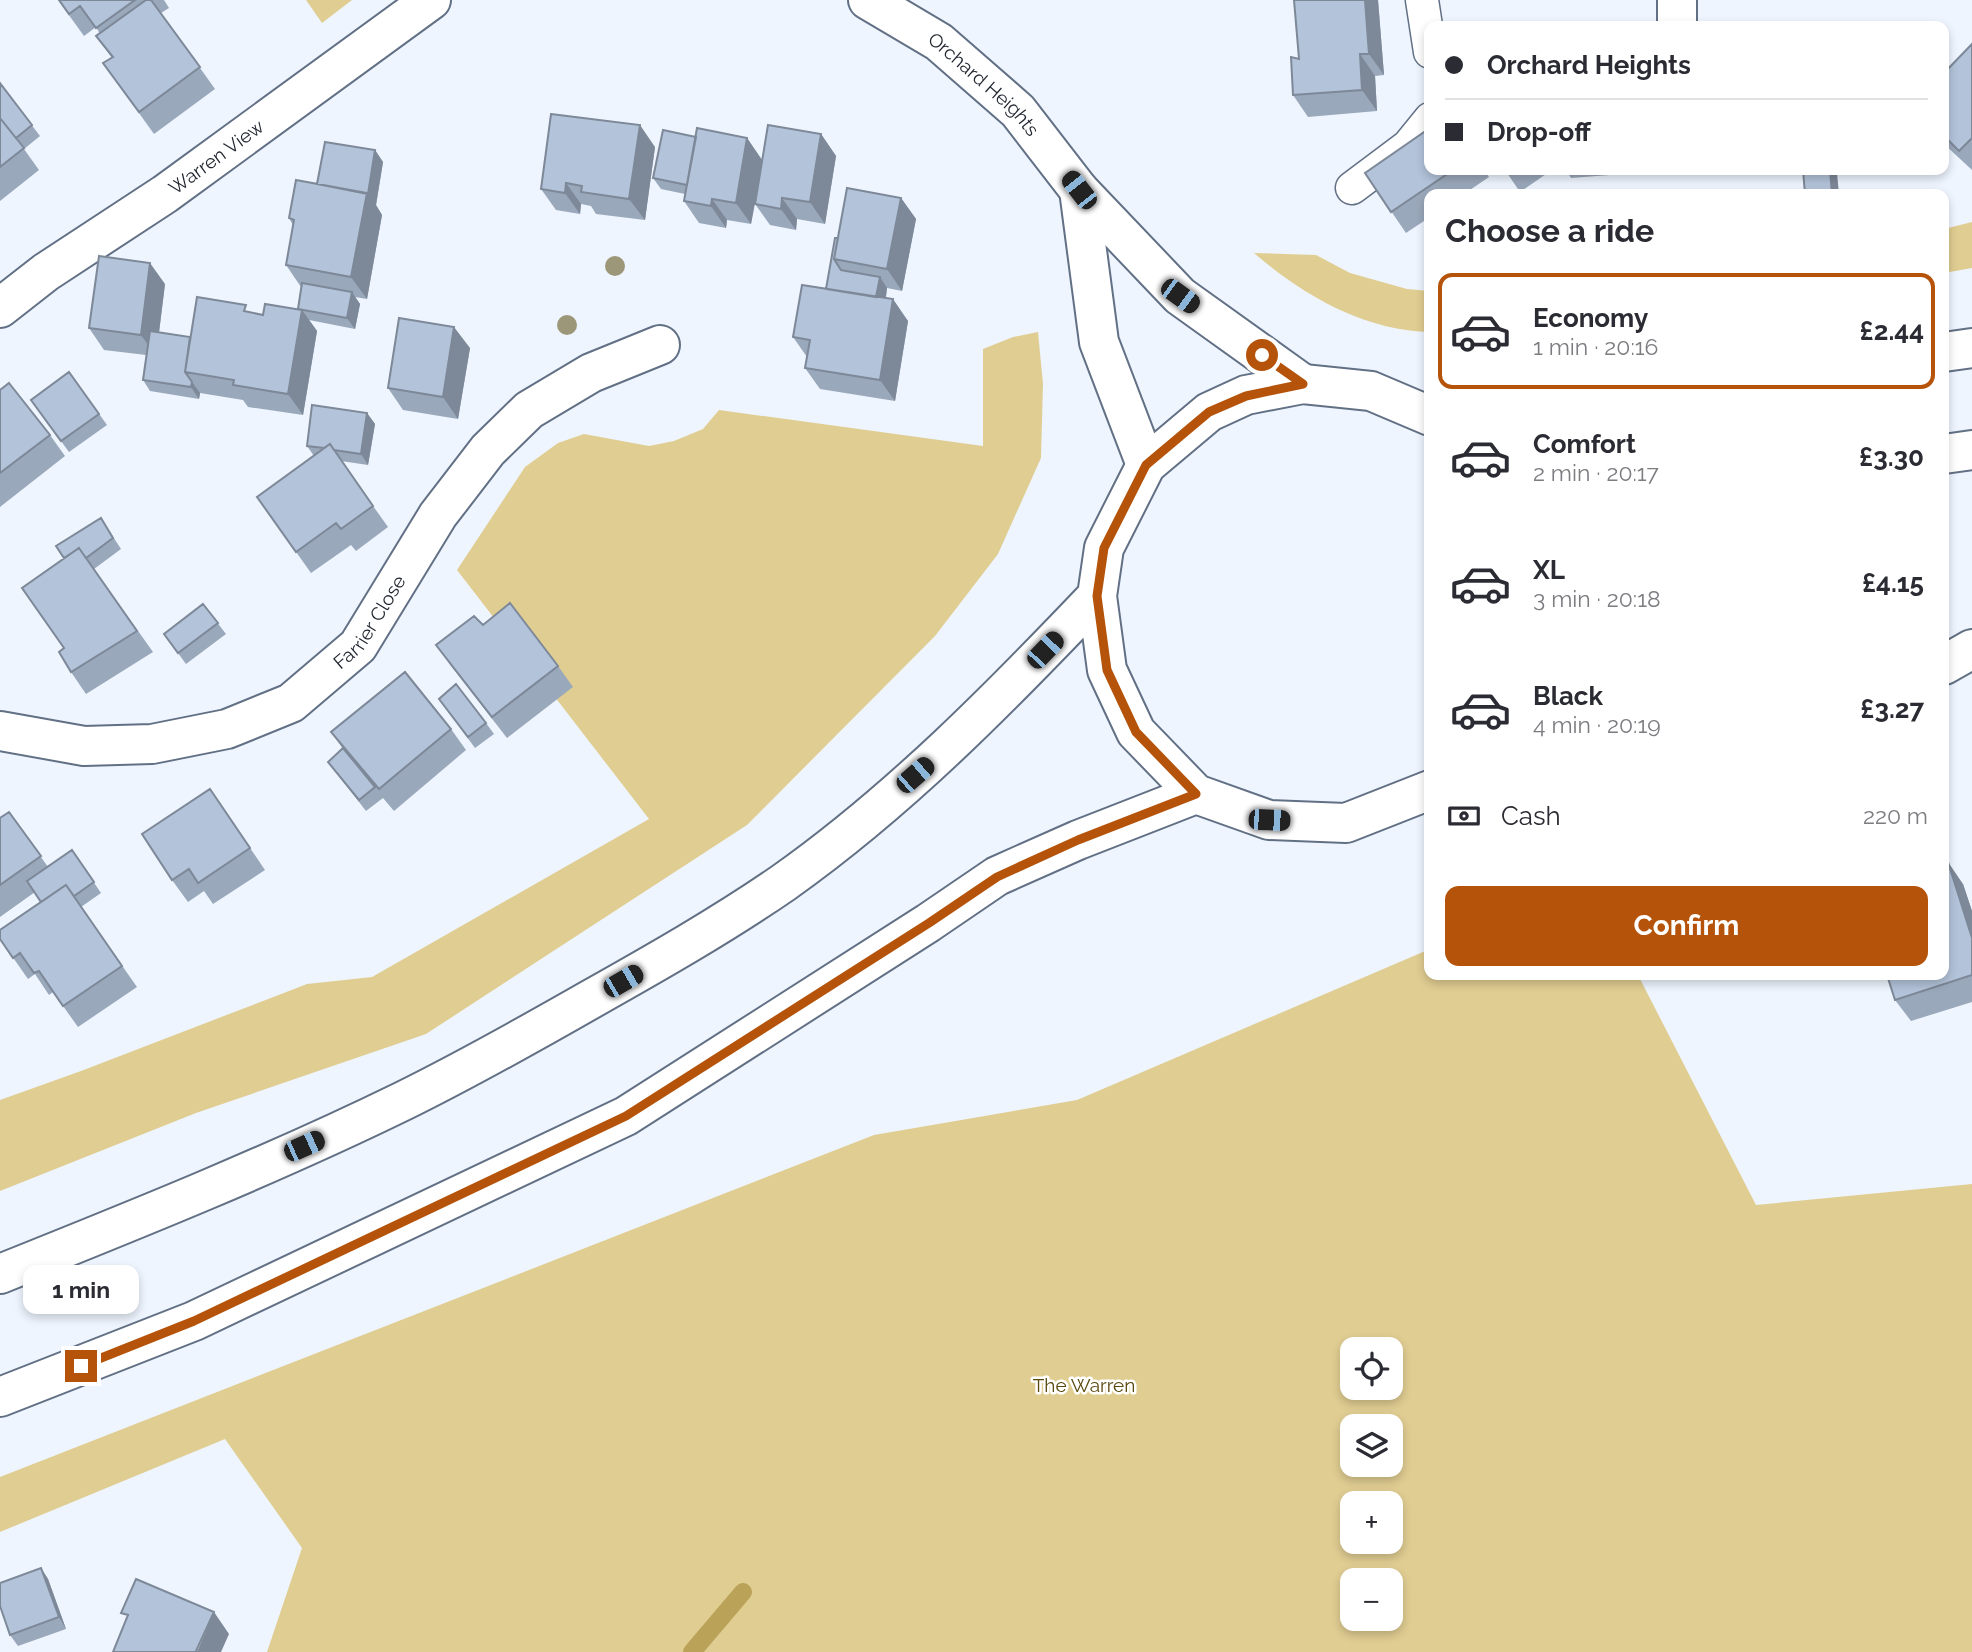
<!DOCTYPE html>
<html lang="en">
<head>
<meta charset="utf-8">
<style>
	:root { --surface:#fff; --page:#f2f2f3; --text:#2b2b33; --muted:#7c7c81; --line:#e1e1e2; --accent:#b45309 }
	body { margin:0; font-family:Raleway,sans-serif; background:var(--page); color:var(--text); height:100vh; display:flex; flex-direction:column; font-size:26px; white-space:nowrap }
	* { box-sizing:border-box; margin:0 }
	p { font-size:23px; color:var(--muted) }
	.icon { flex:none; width:38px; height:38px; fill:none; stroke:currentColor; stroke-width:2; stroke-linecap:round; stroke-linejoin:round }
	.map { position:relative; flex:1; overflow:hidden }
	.panel { position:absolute; left:1424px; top:189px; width:525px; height:791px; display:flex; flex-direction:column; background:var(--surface); border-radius:14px; box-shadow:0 4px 10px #0003 }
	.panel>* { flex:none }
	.banner { position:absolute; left:1424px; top:21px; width:525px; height:154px; border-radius:14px; box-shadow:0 4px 10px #0003; display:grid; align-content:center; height:154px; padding:0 21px; background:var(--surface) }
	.controls { position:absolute; left:1340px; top:1337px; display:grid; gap:14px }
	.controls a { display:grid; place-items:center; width:63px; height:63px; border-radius:14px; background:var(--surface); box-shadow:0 4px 10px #0003; font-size:35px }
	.end { position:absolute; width:32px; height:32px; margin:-16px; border:9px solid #b45309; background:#fff; box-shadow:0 0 0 4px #fff }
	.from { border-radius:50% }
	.bubble { position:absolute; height:49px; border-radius:14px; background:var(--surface); box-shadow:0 4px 10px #0003; font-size:23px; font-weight:700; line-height:49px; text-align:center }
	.car { position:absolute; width:21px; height:42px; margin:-21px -10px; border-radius:9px; box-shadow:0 0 5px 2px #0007; background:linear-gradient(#222 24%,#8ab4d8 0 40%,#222 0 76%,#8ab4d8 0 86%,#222 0) }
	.banner b { display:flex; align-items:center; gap:24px; height:66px; font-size:26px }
	.banner b+b { border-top:2px solid var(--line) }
	.banner i { width:18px; height:18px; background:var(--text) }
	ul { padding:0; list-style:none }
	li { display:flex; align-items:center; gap:21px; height:116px; margin:0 14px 10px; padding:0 7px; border:4px solid transparent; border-radius:14px }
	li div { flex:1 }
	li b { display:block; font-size:26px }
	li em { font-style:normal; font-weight:700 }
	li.current { border-color:var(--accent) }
	li>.icon { width:63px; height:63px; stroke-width:1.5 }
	h2 { padding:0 21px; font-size:32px; line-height:84px }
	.pay { display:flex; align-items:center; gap:18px; height:77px; padding:0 21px; font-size:26px }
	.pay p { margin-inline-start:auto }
	.action { display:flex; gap:14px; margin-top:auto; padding:14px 21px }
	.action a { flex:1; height:80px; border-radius:14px; background:var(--accent); color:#fff; font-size:28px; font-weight:700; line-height:80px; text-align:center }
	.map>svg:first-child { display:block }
	.green { fill:#e0cd92; fill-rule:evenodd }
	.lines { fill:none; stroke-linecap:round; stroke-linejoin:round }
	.stream { stroke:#baa358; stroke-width:18 }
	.service-casing { stroke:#627085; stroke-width:35 }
	.minor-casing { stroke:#627085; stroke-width:42 }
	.primary-casing { stroke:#627085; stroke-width:42 }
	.service { stroke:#fff; stroke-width:32 }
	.minor { stroke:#fff; stroke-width:38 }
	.primary { stroke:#fff; stroke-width:38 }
	.tree { fill:#9d977a }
	.wall { fill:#9aa8bb }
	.shaded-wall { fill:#7d8898 }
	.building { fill:#b3c3d9; stroke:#7d8898; stroke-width:2 }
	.route { stroke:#b45309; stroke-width:9 }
	.labels { text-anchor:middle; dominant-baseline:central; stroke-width:5; stroke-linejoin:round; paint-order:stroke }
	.street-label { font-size:19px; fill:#1e242d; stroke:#fff }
	.park-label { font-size:19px; fill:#5a4a0e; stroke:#fff }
</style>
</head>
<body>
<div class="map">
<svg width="1972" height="1652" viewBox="0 0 1972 1652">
	<rect width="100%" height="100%" fill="#eef5fe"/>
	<path class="green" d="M 306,0 L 352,0 L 322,23 Z
		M 1972,222 L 1972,268 L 1944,273 L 1944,229 Z
		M 1254,253 L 1316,255 L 1350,273 L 1407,289 L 1430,291 L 1430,332 C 1363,330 1303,295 1254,253 Z
		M 1038,332 L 1043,384 L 1041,458 L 998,554 L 935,636 L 747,825 L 426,1034 L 196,1113 L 0,1191 L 0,1100 L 81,1071 L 307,984 L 372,977 L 649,819 L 457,570 L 525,467 L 558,443 L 584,434 L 649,446 L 674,441 L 703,429 L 719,410 L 983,446 L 983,349 L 1013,337 Z
		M 1430,949 L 1430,975 L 1638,975 L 1756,1205 L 1972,1184 L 1972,1652 L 267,1652 L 302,1548 L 225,1439 L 0,1532 L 0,1477 L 874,1135 L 1077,1100 ZM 1391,1349 L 1391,1388 L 1353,1388 L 1353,1349 ZM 1391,1426 L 1391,1465 L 1353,1465 L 1353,1426 ZM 1391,1503 L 1391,1542 L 1353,1542 L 1353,1503 ZM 1391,1580 L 1391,1619 L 1353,1619 L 1353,1580 Z"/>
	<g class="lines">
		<path class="stream" d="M 692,1652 L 743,1592"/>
		<defs>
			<path id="service" d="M 1422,0 L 1430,52
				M 1352,188 L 1408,146 L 1430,119"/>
			<g id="minor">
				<path id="s1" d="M 868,0 L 939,42 L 1018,111 L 1079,190 L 1180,296 L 1303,384"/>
				<path d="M 1677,0 L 1677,26"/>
				<path d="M 1079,190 L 1099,342 L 1146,465"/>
				<path id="s2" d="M 0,308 L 46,272 L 165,194 L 431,0"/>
				<path d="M 1944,665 L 1972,649"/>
				<path id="s3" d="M 0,731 L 84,746 L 152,744 L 227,729 L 291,703 L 358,646 L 438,515 L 488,450 L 529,410 L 591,373 L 660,345"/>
			</g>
			<path id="primary" d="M 1944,352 L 1972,348
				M 1430,416 L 1371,391 L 1303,384 L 1246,395 L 1209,412 L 1146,465 L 1104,548 L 1097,596 L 1107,670 L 1136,732 L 1196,794 L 1269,820 L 1346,823 L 1430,790
				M 1944,454 L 1972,450
				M 0,1274 C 135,1220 272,1165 403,1101 C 468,1069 530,1034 593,998 C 657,962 722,925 783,883 C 899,801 1000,698 1097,596
				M 0,1397 L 194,1321 L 626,1116 L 928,923 L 997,876 L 1078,840 L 1196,794"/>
		</defs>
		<use href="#service" class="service-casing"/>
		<use href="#minor" class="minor-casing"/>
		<use href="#primary" class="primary-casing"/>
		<use href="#service" class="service"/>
		<use href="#minor" class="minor"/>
		<use href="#primary" class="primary"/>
	</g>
	<g class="tree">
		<circle cx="615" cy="266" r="10"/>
		<circle cx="567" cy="325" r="10"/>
	</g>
	<path class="wall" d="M 58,0 L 164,0 L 169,8 L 161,13 L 215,89 L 154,134 L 103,63 L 112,58 L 96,36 L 100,34 L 96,27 L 84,36 Z
		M 1294,0 L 1378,0 L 1384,75 L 1375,76 L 1377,111 L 1308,117 L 1293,95 L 1299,59 Z
		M 1972,44 L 1972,170 L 1944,144 L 1944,73 Z
		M 0,83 L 40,136 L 24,149 L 39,170 L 0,201 Z
		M 821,134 L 836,156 L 825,224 L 797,219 L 796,230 L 770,225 L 755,204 L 751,224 L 727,220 L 726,228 L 699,223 L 684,201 L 685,194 L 661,189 L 653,178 L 696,137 L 747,138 L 762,160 Z
		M 655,147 L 645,220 L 596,214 L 591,206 L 581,204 L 580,214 L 556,210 L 541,189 Z
		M 375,150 L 383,162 L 376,205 L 382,215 L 367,299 L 355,297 L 360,304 L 355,329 L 309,320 L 317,331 L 303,415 L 248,407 L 243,400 L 200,393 L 199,399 L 150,391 L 143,380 L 146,355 L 104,350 L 89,328 L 165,284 L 159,333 L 190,337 L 251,312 L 263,315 L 298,309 L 301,287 L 286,265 L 293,225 L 289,218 L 317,184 Z
		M 1430,170 L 1484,170 L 1489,177 L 1464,194 L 1430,194 L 1430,217 L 1406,233 L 1365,173 Z
		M 1505,170 L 1552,170 L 1520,192 Z
		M 1566,170 L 1636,170 L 1636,173 L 1571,178 Z
		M 1669,170 L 1701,170 L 1671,173 Z
		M 1838,170 L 1897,170 L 1897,171 L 1840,173 Z
		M 901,198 L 916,219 L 902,291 L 887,288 L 886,298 L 908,321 L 895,401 L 820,389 L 805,368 L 807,357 L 793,337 L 826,289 L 838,238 Z
		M 470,348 L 458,419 L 403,410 L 388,388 Z
		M 69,372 L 107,425 L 69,452 L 31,400 Z
		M 0,390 L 50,435 L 65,456 L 0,507 Z
		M 367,413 L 375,424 L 368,465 L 341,461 L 388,527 L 356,551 L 351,545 L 311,573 L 257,497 L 314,456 L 307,446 Z
		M 108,529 L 121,549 L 94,569 L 153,652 L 86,694 L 71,672 L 64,648 L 64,558 Z
		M 203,604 L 226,634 L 186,664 L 164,634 Z
		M 483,625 L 558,666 L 573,687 L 507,738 L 451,666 L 436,645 Z
		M 439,699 L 486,723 L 494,734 L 475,748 Z
		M 451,729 L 466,750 L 394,811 L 383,798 L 366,811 L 328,762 L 343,749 L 331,732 Z
		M 210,789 L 265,870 L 213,904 L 204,891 L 188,902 L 172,880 Z
		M 9,812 L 48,867 L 72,850 L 101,893 L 81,907 L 137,987 L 78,1027 L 53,992 L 49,995 L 35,974 L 28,979 L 0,939 L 41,902 L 35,892 L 0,917 L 0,818 Z
		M 1963,884 L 1972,911 L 1972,1002 L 1911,1021 L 1895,1000 Z
		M 41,1568 L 48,1579 L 66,1629 L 18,1646 L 10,1635 Z"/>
	<path class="shaded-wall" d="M 1365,0 L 1378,0 L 1384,75 L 1369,54 Z
		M 1360,54 L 1375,76 L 1377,111 L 1362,90 Z
		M 640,125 L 655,147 L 645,220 L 629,199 Z
		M 821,134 L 836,156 L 825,224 L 810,202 Z
		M 747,138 L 762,160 L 751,224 L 736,203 Z
		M 375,150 L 383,162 L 376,205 L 382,215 L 367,299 L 351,277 Z
		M 1830,170 L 1835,170 L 1837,173 L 1839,194 L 1832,194 Z
		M 566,183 L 581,204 L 580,214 L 565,193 Z
		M 782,198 L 797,219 L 796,230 L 781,209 Z
		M 901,198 L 916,219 L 902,291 L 887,269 Z
		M 712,199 L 727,220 L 726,228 L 711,206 Z
		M 150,263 L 165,284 L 156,356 L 141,335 Z
		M 880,277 L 887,288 L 884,310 L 876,299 Z
		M 352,292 L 360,304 L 355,329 L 347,318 Z
		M 893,299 L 908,321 L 895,401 L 880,380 Z
		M 302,310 L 317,331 L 303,415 L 288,394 Z
		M 454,327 L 470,348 L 458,419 L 443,397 Z
		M 192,382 L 200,393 L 199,399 L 191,387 Z
		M 367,413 L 375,424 L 368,465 L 361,454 Z
		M 1948,862 L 1963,884 L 1972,911 L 1972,938 Z
		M 41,1568 L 48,1579 L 66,1629 L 59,1617 Z
		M 214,1612 L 229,1634 L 221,1652 L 197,1652 Z"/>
	<path class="building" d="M 59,0 L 135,0 L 96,28 L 80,6 L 69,14 Z
		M 146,0 L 151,0 L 200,67 L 139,112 L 103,63 L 113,57 L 96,36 Z
		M 1294,0 L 1365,0 L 1369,54 L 1360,54 L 1362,90 L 1293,95 L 1291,57 L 1299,59 Z
		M 1972,44 L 1972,138 L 1959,151 L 1944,136 L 1944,73 Z
		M 0,83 L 32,125 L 16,138 L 0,118 Z
		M 551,114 L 640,125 L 629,199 L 581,192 L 582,186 L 566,183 L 565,193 L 541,189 Z
		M 0,118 L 24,148 L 0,167 Z
		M 768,125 L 821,134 L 810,202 L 782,198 L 781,209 L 755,204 Z
		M 697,128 L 747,138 L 736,203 L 712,199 L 711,206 L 684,201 Z
		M 1430,128 L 1430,170 L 1453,170 L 1391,212 L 1365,173 Z
		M 663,130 L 696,137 L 687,185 L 653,178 Z
		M 325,142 L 375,150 L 368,194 L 317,184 Z
		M 1803,170 L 1830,170 L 1832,194 L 1805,194 Z
		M 296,180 L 367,193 L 351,277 L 286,265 L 294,220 L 289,218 Z
		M 847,188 L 901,198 L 887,269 L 834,259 Z
		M 835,238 L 838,238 L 834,259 L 841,270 L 880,277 L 876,297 L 826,289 Z
		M 99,256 L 150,263 L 141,335 L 89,328 Z
		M 302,283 L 352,292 L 347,318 L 298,309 Z
		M 802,285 L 893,299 L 880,380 L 805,368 L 810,340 L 793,337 Z
		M 197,297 L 246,305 L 244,311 L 263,315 L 265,304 L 302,310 L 288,394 L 233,385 L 234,380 L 185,372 Z
		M 399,318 L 454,327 L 443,397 L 388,388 Z
		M 150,331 L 190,337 L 185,372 L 192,382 L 191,387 L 143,380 Z
		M 69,372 L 99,414 L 61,441 L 31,400 Z
		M 9,383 L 50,435 L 0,473 L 0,390 Z
		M 312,405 L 367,413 L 361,454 L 334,450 L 330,444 L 324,448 L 307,446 Z
		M 330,444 L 373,506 L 341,529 L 336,523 L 296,552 L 257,497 Z
		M 101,518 L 113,538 L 86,558 L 79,548 L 64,558 L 56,546 Z
		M 79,548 L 137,631 L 71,672 L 59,652 L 64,648 L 22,588 Z
		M 510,603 L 558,666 L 492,717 L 436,645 L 474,616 L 483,625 Z
		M 203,604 L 218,623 L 178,653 L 164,634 Z
		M 405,672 L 451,729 L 379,789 L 331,732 Z
		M 456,684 L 486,723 L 468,737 L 439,699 Z
		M 343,748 L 375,787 L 359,800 L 328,762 Z
		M 210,789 L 250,848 L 198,883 L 189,869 L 172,880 L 142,834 Z
		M 9,812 L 41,856 L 0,885 L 0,818 Z
		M 72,850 L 94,882 L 74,896 L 66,885 L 41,902 L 27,881 Z
		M 1948,862 L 1972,938 L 1972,975 L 1895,1000 L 1887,975 L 1944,975 L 1944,863 Z
		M 66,885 L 122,966 L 63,1006 L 39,971 L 34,973 L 20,953 L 13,958 L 0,939 L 0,930 Z
		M 41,1568 L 59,1617 L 10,1635 L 0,1606 L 0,1583 Z
		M 136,1579 L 214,1612 L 196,1651 L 198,1652 L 113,1652 L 128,1615 L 121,1613 Z"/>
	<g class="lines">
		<path class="route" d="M 81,1366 L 194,1321 L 626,1116 L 929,923 L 997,877 L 1078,840 L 1196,794 L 1136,732 L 1107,670 L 1097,596 L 1104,548 L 1146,465 L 1209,412 L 1246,396 L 1303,384 L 1262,355"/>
	</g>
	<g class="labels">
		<g class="street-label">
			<text stroke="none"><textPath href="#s1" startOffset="144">Orchard Heights</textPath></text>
			<text stroke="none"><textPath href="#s2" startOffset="264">Warren View</textPath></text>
			<text stroke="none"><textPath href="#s3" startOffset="413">Farrier Close</textPath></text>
		</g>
		<g class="park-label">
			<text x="1084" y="1385">The Warren</text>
		</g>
	</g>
</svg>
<div class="controls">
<a><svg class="icon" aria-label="locate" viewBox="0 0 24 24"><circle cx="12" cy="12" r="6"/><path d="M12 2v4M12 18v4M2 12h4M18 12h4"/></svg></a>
<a><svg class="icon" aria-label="layers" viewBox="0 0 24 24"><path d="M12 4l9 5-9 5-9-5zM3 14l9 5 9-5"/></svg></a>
<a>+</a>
<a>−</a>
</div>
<i class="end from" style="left:1262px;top:355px"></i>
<i class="end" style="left:81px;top:1366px"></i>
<div class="bubble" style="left:23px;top:1265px;width:116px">1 min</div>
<i class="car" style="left:1079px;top:190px;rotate:322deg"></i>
<i class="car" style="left:1180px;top:296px;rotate:126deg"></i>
<i class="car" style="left:1045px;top:650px;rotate:44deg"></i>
<i class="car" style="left:915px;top:775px;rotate:49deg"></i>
<i class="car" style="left:1269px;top:820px;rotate:92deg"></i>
<i class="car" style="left:623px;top:981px;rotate:60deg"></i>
<i class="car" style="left:304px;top:1146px;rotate:66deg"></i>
<div class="banner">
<b><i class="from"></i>Orchard Heights</b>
<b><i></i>Drop-off</b>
</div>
<section class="panel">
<h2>Choose a ride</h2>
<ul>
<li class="current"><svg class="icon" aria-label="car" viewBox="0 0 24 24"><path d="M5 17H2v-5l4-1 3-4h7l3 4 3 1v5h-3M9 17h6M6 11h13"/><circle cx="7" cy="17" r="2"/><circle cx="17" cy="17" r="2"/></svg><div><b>Economy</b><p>1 min · 20:16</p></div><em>£2.44</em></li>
<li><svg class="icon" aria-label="car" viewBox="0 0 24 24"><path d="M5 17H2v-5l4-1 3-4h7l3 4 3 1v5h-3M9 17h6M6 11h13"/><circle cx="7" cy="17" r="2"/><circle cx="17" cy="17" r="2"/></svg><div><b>Comfort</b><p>2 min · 20:17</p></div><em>£3.30</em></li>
<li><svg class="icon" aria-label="car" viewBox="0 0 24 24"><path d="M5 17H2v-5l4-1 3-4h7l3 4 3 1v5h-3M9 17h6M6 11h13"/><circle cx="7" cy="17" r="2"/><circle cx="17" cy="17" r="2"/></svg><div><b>XL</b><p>3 min · 20:18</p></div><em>£4.15</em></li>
<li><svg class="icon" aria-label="car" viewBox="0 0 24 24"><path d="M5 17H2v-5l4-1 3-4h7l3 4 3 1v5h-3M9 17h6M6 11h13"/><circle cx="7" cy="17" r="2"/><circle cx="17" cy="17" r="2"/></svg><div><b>Black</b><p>4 min · 20:19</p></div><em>£3.27</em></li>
</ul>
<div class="pay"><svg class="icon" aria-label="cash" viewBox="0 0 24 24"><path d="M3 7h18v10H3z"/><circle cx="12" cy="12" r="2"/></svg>Cash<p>220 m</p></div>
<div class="action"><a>Confirm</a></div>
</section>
</div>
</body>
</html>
